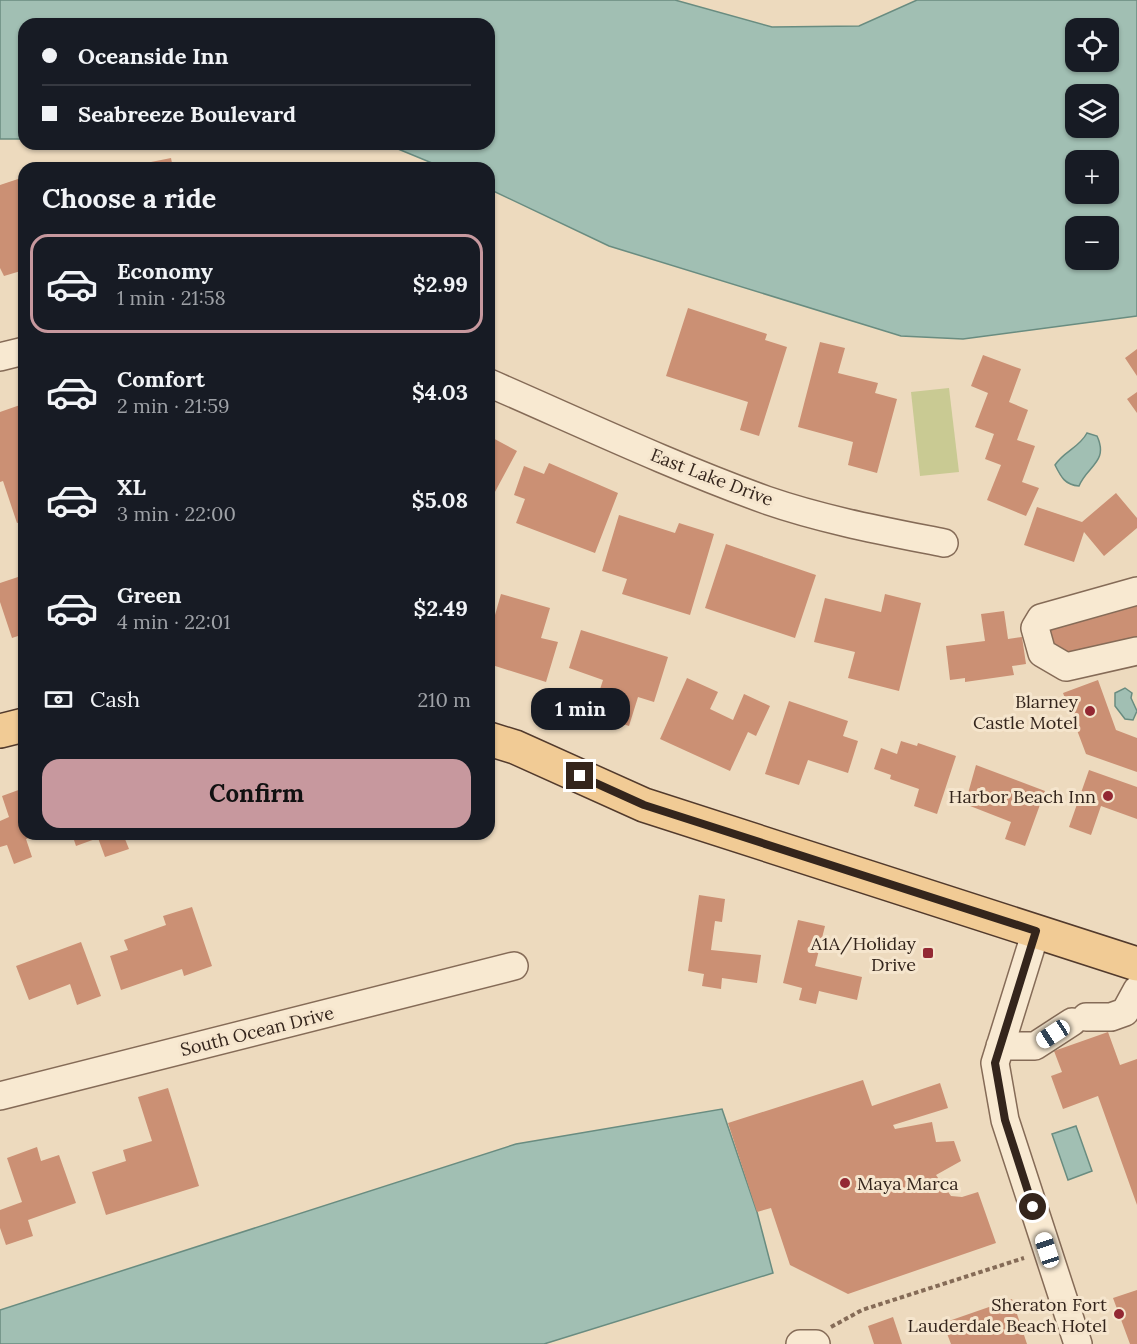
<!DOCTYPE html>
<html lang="en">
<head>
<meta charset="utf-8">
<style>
	:root { --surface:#171b24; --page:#242831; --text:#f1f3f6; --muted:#9ea1a6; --line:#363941; --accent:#c7989e }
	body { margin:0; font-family:Lora,serif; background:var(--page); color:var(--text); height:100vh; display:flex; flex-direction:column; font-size:22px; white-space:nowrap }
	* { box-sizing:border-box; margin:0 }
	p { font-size:20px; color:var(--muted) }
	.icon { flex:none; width:33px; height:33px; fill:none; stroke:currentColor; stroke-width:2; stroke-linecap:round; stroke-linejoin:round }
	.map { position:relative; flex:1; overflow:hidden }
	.details { position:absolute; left:18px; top:162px; width:477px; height:678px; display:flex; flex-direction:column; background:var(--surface); border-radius:18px; box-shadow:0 2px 4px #0004 }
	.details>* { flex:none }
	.banner { position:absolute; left:18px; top:18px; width:477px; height:132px; border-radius:18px; box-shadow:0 2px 4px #0004; display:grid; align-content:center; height:132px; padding:0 24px; background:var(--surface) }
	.controls { position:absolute; left:1065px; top:18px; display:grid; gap:12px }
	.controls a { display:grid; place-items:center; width:54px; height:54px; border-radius:12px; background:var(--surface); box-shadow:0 2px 4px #0004; font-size:30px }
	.end { position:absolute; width:27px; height:27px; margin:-14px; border:8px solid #34251c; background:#fff; box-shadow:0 0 0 3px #fff }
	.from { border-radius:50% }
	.bubble { position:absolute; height:42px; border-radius:18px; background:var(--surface); box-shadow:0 2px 4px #0004; font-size:20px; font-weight:700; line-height:42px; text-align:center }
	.car { position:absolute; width:18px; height:36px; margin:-18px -9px; border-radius:8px; box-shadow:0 0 4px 2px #0007; background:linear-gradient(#fff 24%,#345 0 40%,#fff 0 76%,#345 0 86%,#fff 0) }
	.banner b { display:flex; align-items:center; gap:21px; height:57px; font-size:22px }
	.banner b+b { border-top:2px solid var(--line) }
	.banner i { width:15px; height:15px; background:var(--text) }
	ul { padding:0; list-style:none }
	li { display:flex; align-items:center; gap:18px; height:99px; margin:0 12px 9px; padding:0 12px; border:3px solid transparent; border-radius:18px }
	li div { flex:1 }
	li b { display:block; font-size:22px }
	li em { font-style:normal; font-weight:700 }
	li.current { border-color:var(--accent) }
	li>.icon { width:54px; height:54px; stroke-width:1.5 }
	h2 { padding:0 24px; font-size:27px; line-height:72px }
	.pay { display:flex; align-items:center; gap:15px; height:66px; padding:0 24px; font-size:22px }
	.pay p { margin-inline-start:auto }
	.button { display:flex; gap:12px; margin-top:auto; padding:12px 24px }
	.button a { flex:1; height:69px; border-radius:18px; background:var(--accent); color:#111; font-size:24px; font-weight:700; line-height:69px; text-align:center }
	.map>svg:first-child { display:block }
	.green { fill:#c9ca93 }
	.water { fill:#a1bfb3; stroke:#698c80; stroke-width:1.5; fill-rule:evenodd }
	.building { fill:#cb9074 }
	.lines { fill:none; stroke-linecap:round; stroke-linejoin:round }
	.minor-casing { stroke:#856b57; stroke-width:30 }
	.major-casing { stroke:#523a2c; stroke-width:36 }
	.path { stroke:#856b57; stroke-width:4; stroke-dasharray:4.5 3; stroke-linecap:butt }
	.minor { stroke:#f8e9d1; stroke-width:27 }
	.major { stroke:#f1cb95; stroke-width:33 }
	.route { stroke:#34251c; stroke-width:8 }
	.poi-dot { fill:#932833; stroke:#f5e5cd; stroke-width:2 }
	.labels { text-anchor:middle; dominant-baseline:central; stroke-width:6; stroke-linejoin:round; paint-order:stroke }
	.street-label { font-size:18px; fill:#34251c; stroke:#f5e5cd }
	.poi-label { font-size:18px; fill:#34251c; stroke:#f5e5cd; text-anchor:end }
</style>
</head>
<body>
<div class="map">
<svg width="1137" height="1344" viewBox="0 0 1137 1344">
	<rect width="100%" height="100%" fill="#eddabe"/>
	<path class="green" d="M 949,388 L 959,472 L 920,476 L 911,392 Z"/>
	<path class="water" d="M 0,0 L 675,0 L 772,27 L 859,26 L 917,0 L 1137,0 L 1137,316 L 963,339 L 901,336 L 609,246 L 489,189 L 489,168 L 444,168 L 386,144 L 489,144 L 489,24 L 24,24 L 24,139 L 0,139 ZM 1076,28 L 1108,28 L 1108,62 L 1076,62 ZM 1076,94 L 1108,94 L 1108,128 L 1076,128 ZM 1076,160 L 1108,160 L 1108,194 L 1076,194 ZM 1076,226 L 1108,226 L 1108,260 L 1076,260 Z
		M 1087,433 L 1097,436 C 1109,462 1087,466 1079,486 C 1065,485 1061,477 1055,465 C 1064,451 1079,448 1087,433 Z
		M 1125,688 L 1132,693 L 1131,698 L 1137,711 L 1133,720 L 1125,719 L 1115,706 L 1115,693 Z
		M 722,1109 L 757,1212 L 773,1273 L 544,1344 L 0,1344 L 0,1310 L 516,1144 Z
		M 1076,1126 L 1092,1171 L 1068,1180 L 1052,1134 Z"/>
	<path class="building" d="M 171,158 L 173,168 L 126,168 L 126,167 Z
		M 18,179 L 24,197 L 24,270 L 4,276 L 0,268 L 0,185 Z
		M 688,308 L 767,334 L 765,340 L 787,347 L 759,436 L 740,430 L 748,402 L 666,376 Z
		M 820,342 L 845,348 L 838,373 L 878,383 L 875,393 L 897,399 L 877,473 L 848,465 L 853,442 L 798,427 Z
		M 1137,349 L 1137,376 L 1125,358 Z
		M 983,355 L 1021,369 L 1009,402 L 1028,410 L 1017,440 L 1035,446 L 1022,482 L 1039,488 L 1026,516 L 987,500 L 1001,465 L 985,459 L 994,434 L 975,427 L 988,393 L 971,386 Z
		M 1137,392 L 1137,413 L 1127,399 Z
		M 20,405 L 24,419 L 24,521 L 17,523 L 3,481 L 0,482 L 0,412 Z
		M 489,436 L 517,451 L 489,503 Z
		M 549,463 L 618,493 L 595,553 L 516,523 L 525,499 L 514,495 L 524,466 L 544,474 Z
		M 1116,493 L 1137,518 L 1137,528 L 1104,556 L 1084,532 L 1074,562 L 1024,545 L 1037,507 L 1082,522 Z
		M 619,515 L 675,533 L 679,523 L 714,534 L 690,615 L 622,594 L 627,579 L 602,571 Z
		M 726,544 L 816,575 L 795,638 L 705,608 Z
		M 24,575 L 24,634 L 12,638 L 0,602 L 0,583 Z
		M 501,594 L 550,608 L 541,638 L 558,642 L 546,682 L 489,664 L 489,636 Z
		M 885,594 L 921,603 L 899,691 L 848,678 L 855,652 L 814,642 L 825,598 L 881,612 Z
		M 1137,605 L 1137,641 L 1053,654 L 1042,640 L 1050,621 Z
		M 1004,611 L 1008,639 L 1022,637 L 1026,664 L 1012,666 L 1014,675 L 965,682 L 965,678 L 950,680 L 946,646 L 985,641 L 981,614 Z
		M 581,630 L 668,657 L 654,702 L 638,697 L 629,726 L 592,714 L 603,680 L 569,668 Z
		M 687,678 L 718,692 L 710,709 L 733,720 L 744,694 L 770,706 L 756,736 L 748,732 L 730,771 L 660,739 Z
		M 1098,680 L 1116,730 L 1137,738 L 1137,772 L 1086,754 L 1063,693 Z
		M 789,701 L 848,721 L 843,736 L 858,741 L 848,773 L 808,760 L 799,785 L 765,774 Z
		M 901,741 L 917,746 L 918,743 L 956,756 L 937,814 L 914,806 L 919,789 L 890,779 L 891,775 L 874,769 L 881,748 L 897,754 Z
		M 976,765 L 1045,791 L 1025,846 L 1005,839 L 1011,822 L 965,804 Z
		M 1089,770 L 1137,787 L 1137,819 L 1101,806 L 1091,835 L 1069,827 Z
		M 24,788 L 24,834 L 39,834 L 26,839 L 32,857 L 14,864 L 7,845 L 0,847 L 0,821 L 9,817 L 2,796 Z
		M 72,834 L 123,834 L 129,849 L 105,857 L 98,838 L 76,846 Z
		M 699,895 L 725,899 L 722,922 L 715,921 L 711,950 L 761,955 L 757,983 L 722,978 L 721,989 L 702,986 L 704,974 L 688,971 Z
		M 192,907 L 212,966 L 184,976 L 182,969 L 121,990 L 110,956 L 128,950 L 124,940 L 166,925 L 163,916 Z
		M 798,920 L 825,926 L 815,966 L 862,977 L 857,1000 L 819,991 L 816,1004 L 799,1000 L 802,988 L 783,983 Z
		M 81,942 L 101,996 L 77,1005 L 70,984 L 29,1000 L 16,966 Z
		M 1108,1032 L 1120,1065 L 1137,1059 L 1137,1205 L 1098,1096 L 1063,1109 L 1051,1076 L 1062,1072 L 1054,1051 Z
		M 863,1080 L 872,1106 L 940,1083 L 948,1108 L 893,1125 L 895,1129 L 932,1122 L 936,1142 L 954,1141 L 961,1161 L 936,1175 L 951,1196 L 962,1197 L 978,1192 L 996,1243 L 848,1294 L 790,1265 L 771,1208 L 757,1212 L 728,1123 Z
		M 168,1088 L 199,1186 L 106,1215 L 92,1172 L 126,1161 L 123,1150 L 152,1141 L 138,1097 Z
		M 37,1147 L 41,1161 L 59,1155 L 76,1203 L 28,1220 L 33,1236 L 6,1245 L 0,1228 L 0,1210 L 22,1202 L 7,1158 Z
		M 1137,1290 L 1137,1344 L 1130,1344 L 1113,1298 Z
		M 1012,1299 L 1027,1344 L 951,1344 L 943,1323 Z
		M 893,1317 L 902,1344 L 874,1344 L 868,1326 Z"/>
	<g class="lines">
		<defs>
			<path id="minor" d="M 0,357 L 24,351
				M 489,383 C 581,423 672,466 766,500 C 824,520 884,531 944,543
				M 1137,591 L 1041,618 L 1035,628 L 1042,653 L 1066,667 L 1137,651
				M 1036,931 L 995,1063 L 1005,1120 L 1078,1344
				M 1086,1017 L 1111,1017 L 1125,1012 L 1137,990
				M 1000,1046 L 1035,1046 L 1072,1022
				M 0,1096 L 514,966
				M 800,1344 L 816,1344"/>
			<path id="major" d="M 0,731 L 24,725
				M 489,739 L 515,747 L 644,805 L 1137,964"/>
		</defs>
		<use href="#minor" class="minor-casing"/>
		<use href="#major" class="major-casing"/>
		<path class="path" d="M 831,1327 L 862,1310 L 1024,1258"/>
		<use href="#minor" class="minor"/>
		<use href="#major" class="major"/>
	</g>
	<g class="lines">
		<path class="route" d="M 580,776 L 644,805 L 1036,931 L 995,1063 L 1005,1120 L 1033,1207"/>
	</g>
	<g class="poi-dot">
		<circle cx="1090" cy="711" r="6"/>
		<circle cx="1108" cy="796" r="6"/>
		<rect x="922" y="947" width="12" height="12" rx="3"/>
		<circle cx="845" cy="1183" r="6"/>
		<circle cx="1119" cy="1314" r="6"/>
	</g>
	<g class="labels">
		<g class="street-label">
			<text transform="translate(712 477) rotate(21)">East Lake Drive</text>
			<text transform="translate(257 1031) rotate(-14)">South Ocean Drive</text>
		</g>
		<g class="poi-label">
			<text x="1078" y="701">Blarney<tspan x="1078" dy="21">Castle Motel</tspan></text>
			<text x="1096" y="796">Harbor Beach Inn</text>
			<text x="916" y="943">A1A/Holiday<tspan x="916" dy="21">Drive</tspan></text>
			<text x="857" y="1183" text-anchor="start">Maya Marca</text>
			<text x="1107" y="1304">Sheraton Fort<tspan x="1107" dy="21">Lauderdale Beach Hotel</tspan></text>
		</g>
	</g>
</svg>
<div class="controls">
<a><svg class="icon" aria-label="locate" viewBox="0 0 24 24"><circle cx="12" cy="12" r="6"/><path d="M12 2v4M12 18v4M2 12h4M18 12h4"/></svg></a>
<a><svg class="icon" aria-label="layers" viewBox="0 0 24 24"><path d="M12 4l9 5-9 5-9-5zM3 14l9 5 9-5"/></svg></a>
<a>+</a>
<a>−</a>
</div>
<i class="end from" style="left:1033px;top:1207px"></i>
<i class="end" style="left:580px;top:776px"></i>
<div class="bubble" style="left:531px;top:688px;width:99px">1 min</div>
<i class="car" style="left:1053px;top:1034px;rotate:237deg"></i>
<i class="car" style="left:1047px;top:1250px;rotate:342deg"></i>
<div class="banner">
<b><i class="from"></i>Oceanside Inn</b>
<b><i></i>Seabreeze Boulevard</b>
</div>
<section class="details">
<h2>Choose a ride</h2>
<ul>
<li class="current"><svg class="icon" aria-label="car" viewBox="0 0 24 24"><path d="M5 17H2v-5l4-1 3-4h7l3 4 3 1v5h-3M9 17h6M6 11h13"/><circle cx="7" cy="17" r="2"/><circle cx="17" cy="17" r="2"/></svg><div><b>Economy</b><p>1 min · 21:58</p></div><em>$2.99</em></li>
<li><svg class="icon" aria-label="car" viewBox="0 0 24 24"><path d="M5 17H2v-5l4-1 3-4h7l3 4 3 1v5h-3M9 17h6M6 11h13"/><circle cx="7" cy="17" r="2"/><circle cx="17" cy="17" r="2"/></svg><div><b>Comfort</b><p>2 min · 21:59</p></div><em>$4.03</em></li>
<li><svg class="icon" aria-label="car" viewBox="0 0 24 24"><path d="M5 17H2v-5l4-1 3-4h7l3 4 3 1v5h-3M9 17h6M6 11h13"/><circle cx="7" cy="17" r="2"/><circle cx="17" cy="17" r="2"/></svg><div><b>XL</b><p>3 min · 22:00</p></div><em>$5.08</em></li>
<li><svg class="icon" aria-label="car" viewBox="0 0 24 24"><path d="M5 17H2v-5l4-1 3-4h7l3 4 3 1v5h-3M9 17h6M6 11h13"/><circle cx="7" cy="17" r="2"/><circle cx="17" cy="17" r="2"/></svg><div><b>Green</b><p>4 min · 22:01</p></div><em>$2.49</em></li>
</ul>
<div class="pay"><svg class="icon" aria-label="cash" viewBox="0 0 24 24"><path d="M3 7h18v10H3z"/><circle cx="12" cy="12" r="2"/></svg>Cash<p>210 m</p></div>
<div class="button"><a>Confirm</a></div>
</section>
</div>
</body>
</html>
